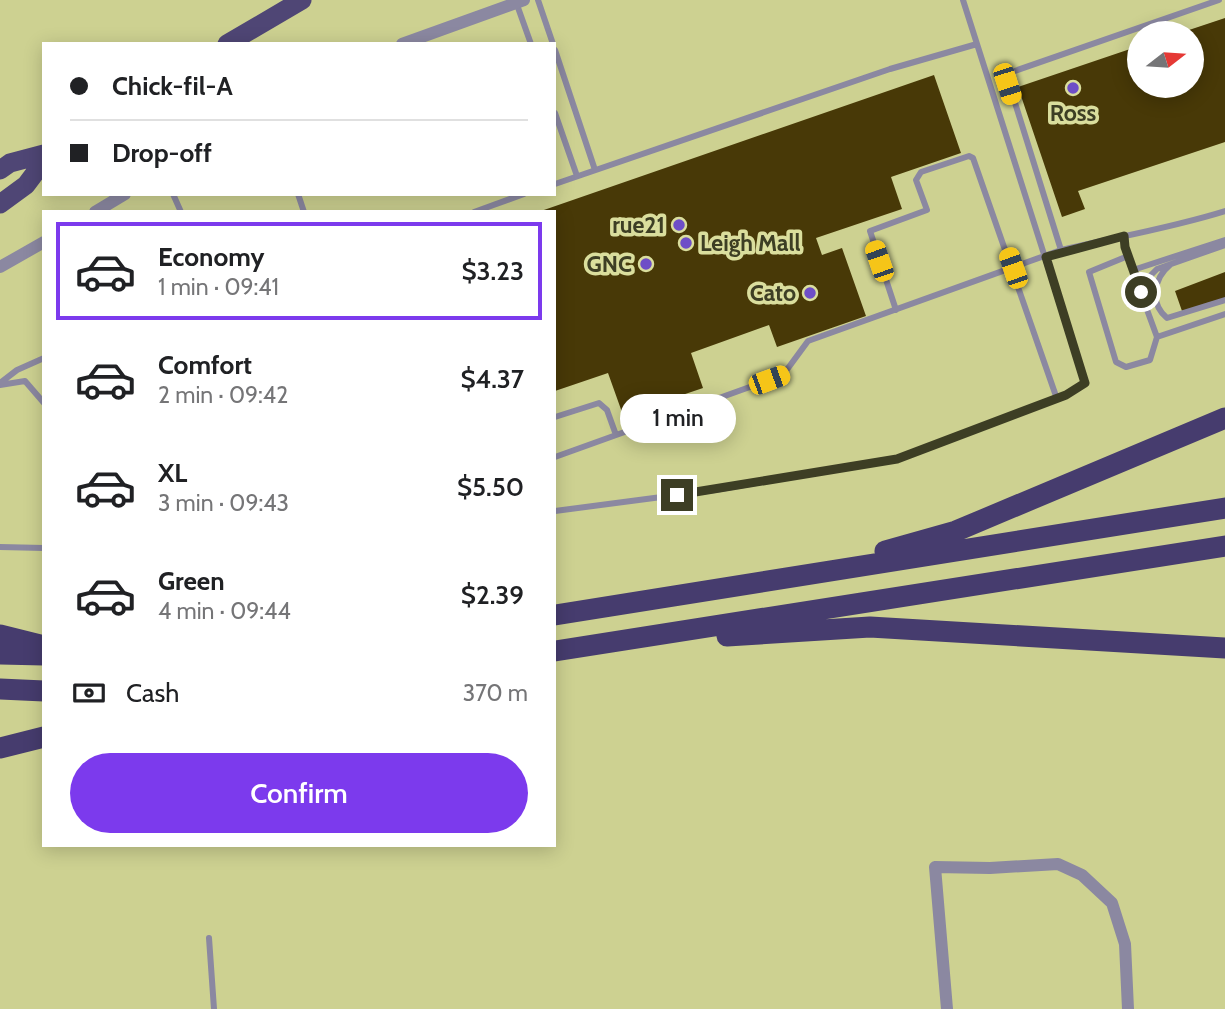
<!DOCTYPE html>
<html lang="en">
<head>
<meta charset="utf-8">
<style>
	:root { --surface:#fff; --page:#f6f6f6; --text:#202124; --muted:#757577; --line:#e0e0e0; --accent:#7c3aed }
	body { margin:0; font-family:Cabin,sans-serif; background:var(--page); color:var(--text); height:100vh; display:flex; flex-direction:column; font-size:26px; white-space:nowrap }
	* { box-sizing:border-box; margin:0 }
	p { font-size:23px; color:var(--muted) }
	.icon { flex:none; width:38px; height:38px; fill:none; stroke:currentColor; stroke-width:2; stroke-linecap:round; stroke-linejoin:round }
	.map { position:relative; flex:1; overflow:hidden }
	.details { position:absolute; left:42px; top:210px; width:514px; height:637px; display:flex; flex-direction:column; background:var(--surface); border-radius:0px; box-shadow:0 4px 18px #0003 }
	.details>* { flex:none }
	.hud { position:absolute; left:42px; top:42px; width:514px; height:154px; border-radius:0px; box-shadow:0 4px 18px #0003; display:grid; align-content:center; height:154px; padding:0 28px; background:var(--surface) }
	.needle { width:46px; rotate:73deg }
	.tools { position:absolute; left:1127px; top:21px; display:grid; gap:14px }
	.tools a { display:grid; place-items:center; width:77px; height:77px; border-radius:50%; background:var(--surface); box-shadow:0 4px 18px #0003; font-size:35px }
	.end { position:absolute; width:32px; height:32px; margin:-16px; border:9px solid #3d3e24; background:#fff; box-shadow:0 0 0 4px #fff }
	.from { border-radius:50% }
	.bubble { position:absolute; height:49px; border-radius:24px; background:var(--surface); box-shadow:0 4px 18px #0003; font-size:23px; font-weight:600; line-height:49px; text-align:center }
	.car { position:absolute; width:21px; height:42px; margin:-21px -10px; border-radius:9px; box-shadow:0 0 5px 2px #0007; background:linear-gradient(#f5c518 24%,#345 0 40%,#f5c518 0 76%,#345 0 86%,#f5c518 0) }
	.hud b { display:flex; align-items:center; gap:24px; height:66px; font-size:26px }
	.hud b+b { border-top:2px solid var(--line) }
	.hud i { width:18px; height:18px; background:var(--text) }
	ul { padding:12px 0 0; list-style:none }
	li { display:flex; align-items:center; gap:21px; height:98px; margin:0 14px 10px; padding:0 14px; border:4px solid transparent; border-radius:0px }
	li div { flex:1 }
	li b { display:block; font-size:26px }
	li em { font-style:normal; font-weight:600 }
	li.on { border-color:var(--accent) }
	li>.icon { width:63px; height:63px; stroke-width:1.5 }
	.pay { display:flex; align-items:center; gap:18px; height:77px; padding:0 28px; font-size:26px }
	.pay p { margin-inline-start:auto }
	.button { display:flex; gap:14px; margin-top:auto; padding:14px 28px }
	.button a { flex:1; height:80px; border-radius:42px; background:var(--accent); color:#fff; font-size:28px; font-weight:600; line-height:80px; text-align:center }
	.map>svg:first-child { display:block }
	.building { fill:#483907 }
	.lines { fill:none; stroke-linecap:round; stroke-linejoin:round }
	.service { stroke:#8b88a1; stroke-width:6 }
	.minor { stroke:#8b88a1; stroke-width:12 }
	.trunk { stroke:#4f4675; stroke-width:19 }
	.motorway { stroke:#463c6e; stroke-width:21 }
	.route { stroke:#3d3e24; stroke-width:9 }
	.poi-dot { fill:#6e4ec7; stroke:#dade9d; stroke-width:2.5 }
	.labels { text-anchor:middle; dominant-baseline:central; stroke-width:7; stroke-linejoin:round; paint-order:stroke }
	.poi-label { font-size:23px; font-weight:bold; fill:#3d3e24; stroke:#dade9d; text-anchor:end }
</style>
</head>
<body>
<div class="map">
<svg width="1225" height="1009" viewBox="0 0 1225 1009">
	<rect width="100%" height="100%" fill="#cdd191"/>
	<path class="building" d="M 1225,18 L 1225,142 L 1078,191 L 1085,209 L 1062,217 L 1018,87 L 1139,46 L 1139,86 L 1192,86 L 1192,33 L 1180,33 Z
		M 934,75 L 961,153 L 891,177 L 902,209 L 816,238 L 822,255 L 842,248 L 866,316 L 777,347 L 769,325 L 691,353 L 703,388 L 623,415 L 608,373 L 555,391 L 555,212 L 541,211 Z
		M 1225,272 L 1225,301 L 1182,311 L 1175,291 Z"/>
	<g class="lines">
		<path class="service" d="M 538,0 L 553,44
			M 1219,0 L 1006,74 L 1061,250 C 1116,237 1171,228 1225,211
			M 516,2 L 531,44
			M 555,50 L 595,170
			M 555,113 L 577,176
			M 555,184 L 890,69 L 977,44
			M 173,194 L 181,212
			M 298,194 L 304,212
			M 474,212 L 524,194
			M 1124,236 L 1124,247 L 1157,337 L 1150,360 L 1126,367 L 1116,362 L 1089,272 L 1128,256
			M 1170,265 C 1154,278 1149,303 1167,318 L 1225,300
			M 1133,270 L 1225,240
			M 1152,297 L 1149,277 L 1157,269 L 1225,245
			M 896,310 L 870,231 L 927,210 L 916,180 L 921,172 L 969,156 L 973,158 L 1057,399
			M 1157,337 L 1225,314
			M 0,383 L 17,370 L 44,358
			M 0,385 L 25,381 L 44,403
			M 555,417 L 599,403 L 607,410 L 616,435
			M 555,457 L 783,375 L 808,341 L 1061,250
			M 555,511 L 715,490 L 897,459 L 1066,395 L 1085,383 L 963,0
			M 0,547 L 44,548
			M 209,938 L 214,1009"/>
		<path class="minor" d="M 402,44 L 524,0
			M 95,212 L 125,194
			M 0,267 L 44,242
			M 947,1009 L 935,867 L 990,868 L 1058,864 L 1082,875 L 1112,903 L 1125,944 L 1128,1009"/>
		<path class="trunk" d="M 227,44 L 302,0
			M 0,170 L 10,163 L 44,154
			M 0,204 L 26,185 L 44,161"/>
		<path class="motorway" d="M 885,551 L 956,531 L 1225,418
			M 555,615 L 1225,508
			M 0,635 L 44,646
			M 727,636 L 870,627 L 1225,648
			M 555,651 L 1225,546
			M 0,654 L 44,655
			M 0,689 L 44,691
			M 0,748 L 44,737"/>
	</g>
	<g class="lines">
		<path class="route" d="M 677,495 L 897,459 L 1066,395 L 1085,383 L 1046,257 L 1124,236 L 1125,247 L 1141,292"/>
	</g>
	<g class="poi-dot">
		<circle cx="1073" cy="88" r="7"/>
		<circle cx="679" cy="225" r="7"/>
		<circle cx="686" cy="243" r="7"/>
		<circle cx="646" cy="264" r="7"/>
		<circle cx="810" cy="293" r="7"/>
	</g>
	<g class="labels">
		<g class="poi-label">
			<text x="1073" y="113" text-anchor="middle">Ross</text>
			<text x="665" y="225">rue21</text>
			<text x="700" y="243" text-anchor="start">Leigh Mall</text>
			<text x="632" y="264">GNC</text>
			<text x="796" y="293">Cato</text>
		</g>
	</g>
</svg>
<div class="tools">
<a><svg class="needle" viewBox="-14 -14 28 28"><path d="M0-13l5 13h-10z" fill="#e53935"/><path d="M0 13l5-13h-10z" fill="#757577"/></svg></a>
</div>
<i class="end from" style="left:1141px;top:292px"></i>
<i class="end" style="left:677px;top:495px"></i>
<div class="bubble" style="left:620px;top:394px;width:116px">1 min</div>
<i class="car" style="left:1007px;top:84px;rotate:162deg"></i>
<i class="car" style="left:879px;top:261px;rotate:341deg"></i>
<i class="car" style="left:1013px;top:268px;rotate:341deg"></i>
<i class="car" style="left:769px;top:380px;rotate:70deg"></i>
<div class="hud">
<b><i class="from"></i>Chick-fil-A</b>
<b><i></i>Drop-off</b>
</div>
<section class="details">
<ul>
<li class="on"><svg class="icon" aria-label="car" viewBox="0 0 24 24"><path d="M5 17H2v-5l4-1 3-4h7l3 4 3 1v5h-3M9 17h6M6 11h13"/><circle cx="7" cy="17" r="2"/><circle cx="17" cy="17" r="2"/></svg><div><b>Economy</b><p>1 min · 09:41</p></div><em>$3.23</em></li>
<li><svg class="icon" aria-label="car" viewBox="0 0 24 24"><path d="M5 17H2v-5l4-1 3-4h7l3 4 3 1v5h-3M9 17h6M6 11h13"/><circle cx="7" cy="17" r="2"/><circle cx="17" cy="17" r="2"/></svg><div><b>Comfort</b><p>2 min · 09:42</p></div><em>$4.37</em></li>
<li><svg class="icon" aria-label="car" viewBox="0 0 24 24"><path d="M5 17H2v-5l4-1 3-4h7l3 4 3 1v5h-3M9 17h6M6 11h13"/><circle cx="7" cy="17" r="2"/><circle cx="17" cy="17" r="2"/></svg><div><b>XL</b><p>3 min · 09:43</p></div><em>$5.50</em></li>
<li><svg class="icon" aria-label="car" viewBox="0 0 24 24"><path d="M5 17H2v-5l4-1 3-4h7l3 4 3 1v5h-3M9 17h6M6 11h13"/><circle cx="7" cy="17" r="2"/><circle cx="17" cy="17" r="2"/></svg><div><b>Green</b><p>4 min · 09:44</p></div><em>$2.39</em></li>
</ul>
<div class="pay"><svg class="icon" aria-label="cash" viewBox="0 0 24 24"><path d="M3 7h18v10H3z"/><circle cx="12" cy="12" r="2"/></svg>Cash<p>370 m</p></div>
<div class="button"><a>Confirm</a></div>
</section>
</div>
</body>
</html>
